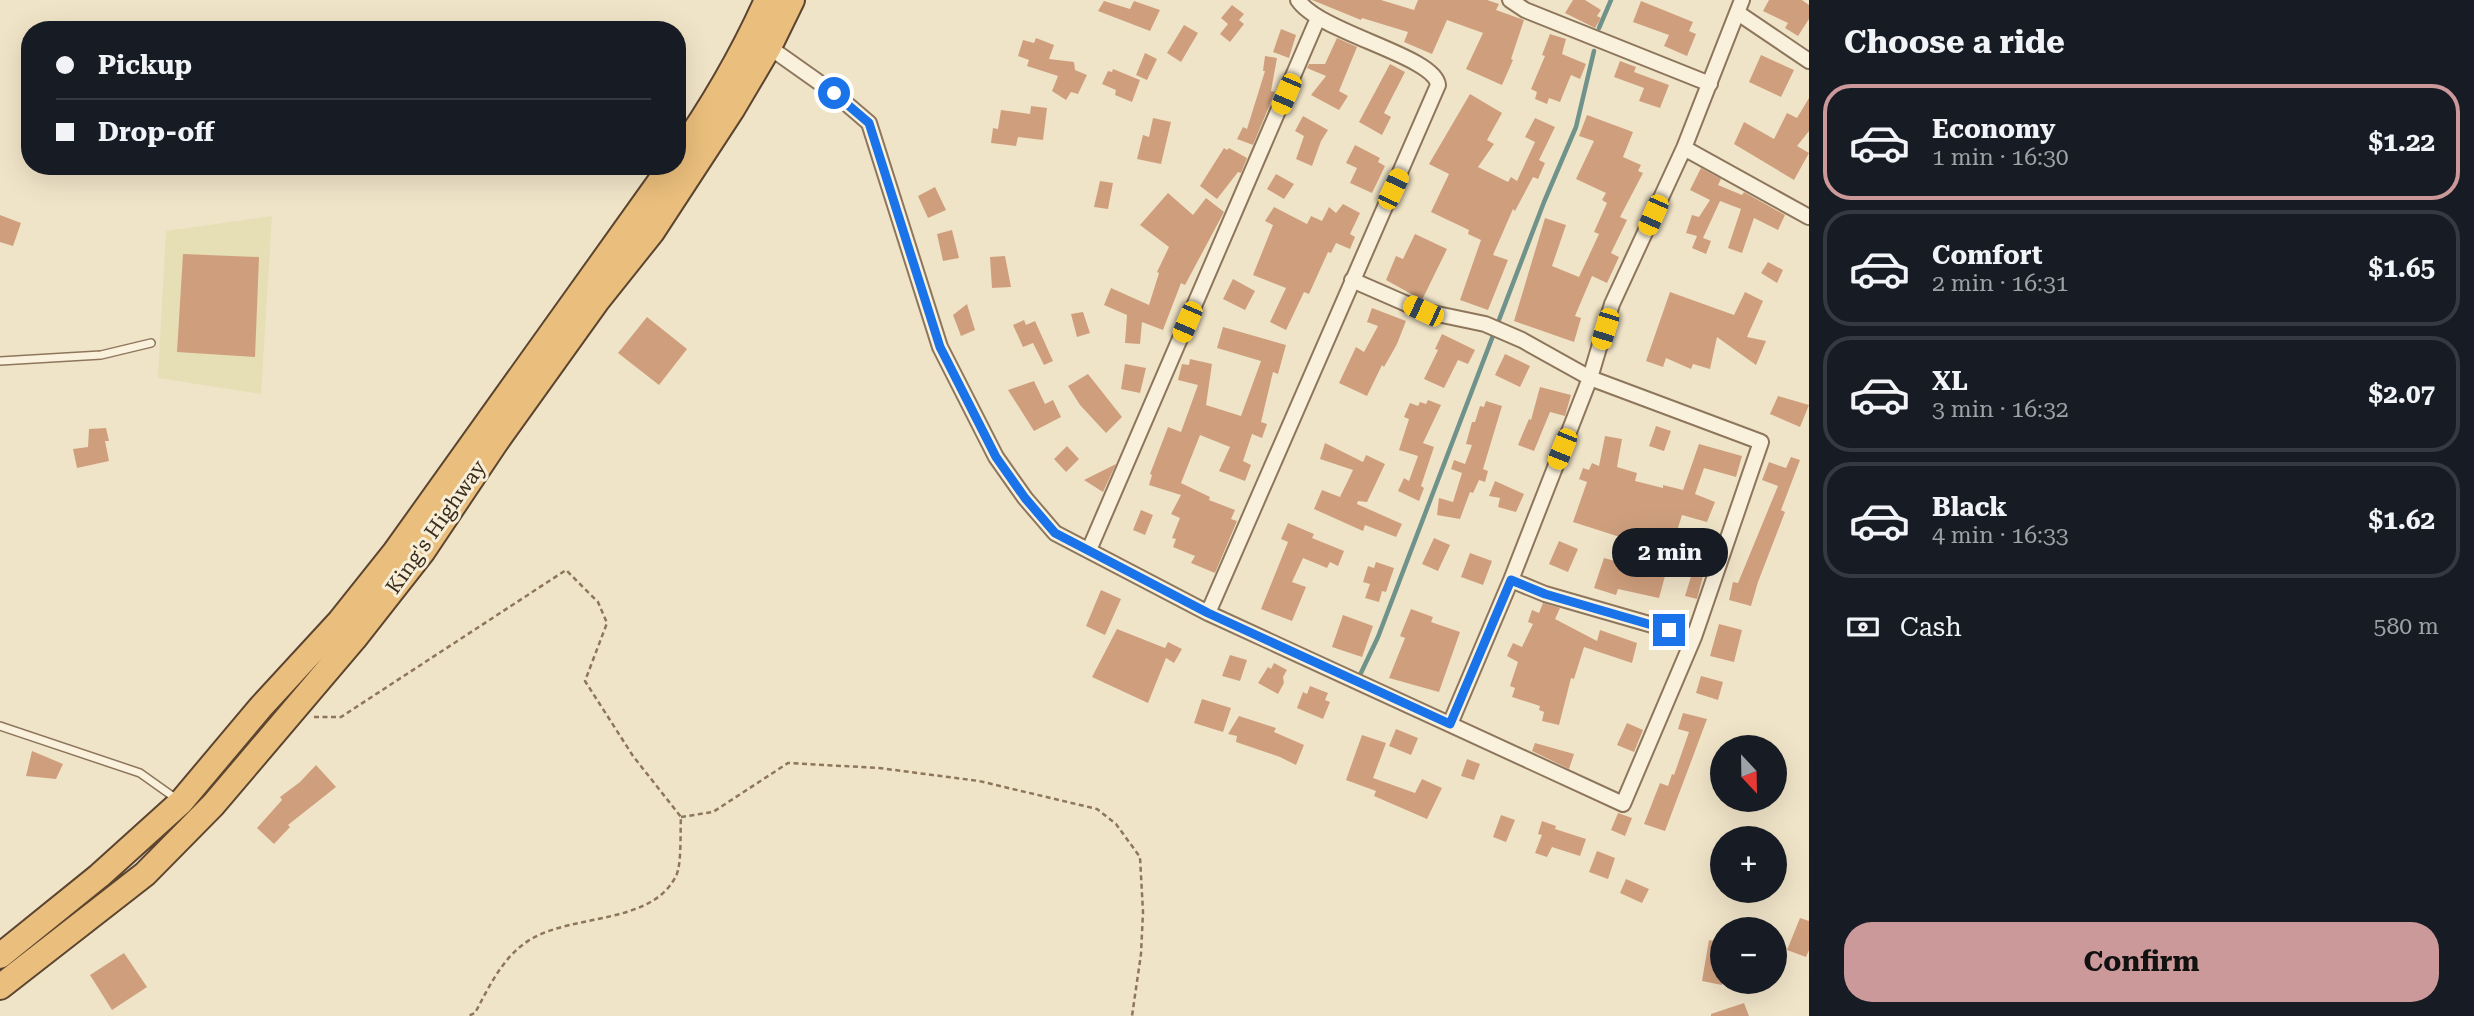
<!DOCTYPE html>
<html lang="en">
<head>
<meta charset="utf-8">
<style>
	:root { --surface:#171b24; --page:#20242c; --text:#f1f3f6; --muted:#9ea1a6; --line:#363941; --accent:#cc999b }
	body { margin:0; font-family:"Roboto Serif",serif; background:var(--page); color:var(--text); height:100vh; display:flex; flex-direction:column; font-size:26px; white-space:nowrap }
	* { box-sizing:border-box; margin:0 }
	p { font-size:23px; color:var(--muted) }
	.icon { flex:none; width:38px; height:38px; fill:none; stroke:currentColor; stroke-width:2; stroke-linecap:round; stroke-linejoin:round }
	.map { position:relative; flex:1; overflow:hidden }
	.side { display:flex; flex-direction:column; background:var(--surface); width:665px }
	.side>* { flex:none }
	.guide { position:absolute; left:21px; top:21px; width:665px; height:154px; border-radius:28px; box-shadow:0 7px 28px #0002; display:grid; align-content:center; height:154px; padding:0 35px; background:var(--surface) }
	.needle { width:46px; rotate:158deg }
	.controls { position:absolute; left:1710px; top:735px; display:grid; gap:14px }
	.controls a { display:grid; place-items:center; width:77px; height:77px; border-radius:50%; background:var(--surface); box-shadow:0 7px 28px #0002; font-size:35px }
	.end { position:absolute; width:32px; height:32px; margin:-16px; border:9px solid #1a73e8; background:#fff; box-shadow:0 0 0 4px #fff }
	.from { border-radius:50% }
	.bubble { position:absolute; height:49px; border-radius:24px; background:var(--surface); box-shadow:0 7px 28px #0002; font-size:23px; font-weight:700; line-height:49px; text-align:center }
	.car { position:absolute; width:21px; height:42px; margin:-21px -10px; border-radius:9px; box-shadow:0 0 5px 2px #0007; background:linear-gradient(#f5c518 24%,#345 0 40%,#f5c518 0 76%,#345 0 86%,#f5c518 0) }
	.guide b { display:flex; align-items:center; gap:24px; height:66px; font-size:26px }
	.guide b+b { border-top:2px solid var(--line) }
	.guide i { width:18px; height:18px; background:var(--text) }
	ul { padding:0; list-style:none }
	li { display:flex; align-items:center; gap:21px; height:116px; margin:0 14px 10px; padding:0 21px; border:4px solid var(--line); border-radius:28px }
	li div { flex:1 }
	li b { display:block; font-size:26px }
	li em { font-style:normal; font-weight:700 }
	li.active { border-color:var(--accent) }
	li>.icon { width:63px; height:63px; stroke-width:1.5 }
	h2 { padding:0 35px; font-size:32px; line-height:84px }
	.pay { display:flex; align-items:center; gap:18px; height:77px; padding:0 35px; font-size:26px }
	.pay p { margin-inline-start:auto }
	.primary-button { display:flex; gap:14px; margin-top:auto; padding:14px 35px }
	.primary-button a { flex:1; height:80px; border-radius:28px; background:var(--accent); color:#111; font-size:28px; font-weight:700; line-height:80px; text-align:center }
	main { display:flex; flex:1; min-height:0 }
	.map>svg:first-child { display:block }
	.farmland { fill:#e6deb5 }
	.lines { fill:none; stroke-linecap:round; stroke-linejoin:round }
	.stream { stroke:#6f938a; stroke-width:4.5 }
	.building { fill:#cf9f7d }
	.service-casing { stroke:#8d765c; stroke-width:10 }
	.minor-casing { stroke:#8d765c; stroke-width:18 }
	.trunk-casing { stroke:#5b4430; stroke-width:28 }
	.path { stroke:#8d765c; stroke-width:2.5; stroke-dasharray:5 3.5; stroke-linecap:butt }
	.service { stroke:#faf1dc; stroke-width:7 }
	.minor { stroke:#faf1dc; stroke-width:14 }
	.trunk { stroke:#eabe7c; stroke-width:24 }
	.route { stroke:#1a73e8; stroke-width:9 }
	.labels { text-anchor:middle; dominant-baseline:central; stroke-width:6; stroke-linejoin:round; paint-order:stroke }
	.street-label { font-size:21px; fill:#3d2e20; stroke:#f7eed8 }
</style>
</head>
<body>
<main>
<div class="map">
<svg width="1809" height="1016" viewBox="0 0 1809 1016">
	<rect width="100%" height="100%" fill="#f0e4c8"/>
	<path class="farmland" d="M 272,216 L 261,394 L 158,378 L 166,231 Z"/>
	<g class="lines">
		<path class="stream" d="M 1599,28 L 1611,0
			M 1360,675 L 1378,637 L 1544,202 L 1576,127 L 1594,51"/>
	</g>
	<path class="building" d="M 1312,0 L 1381,0 L 1414,10 L 1418,0 L 1487,0 L 1499,4 L 1496,10 L 1524,20 L 1511,59 L 1513,60 L 1502,85 L 1466,69 L 1483,33 L 1447,20 L 1432,54 L 1404,42 L 1408,32 L 1362,18 L 1361,20 Z
		M 1573,0 L 1585,0 L 1601,10 L 1597,16 L 1601,18 L 1595,28 L 1565,13 Z
		M 1769,0 L 1802,0 L 1809,5 L 1809,19 L 1798,36 L 1785,28 L 1788,23 L 1763,11 Z
		M 1104,1 L 1130,9 L 1134,1 L 1160,10 L 1150,31 L 1098,11 Z
		M 1641,1 L 1693,22 L 1689,31 L 1696,34 L 1687,56 L 1664,46 L 1669,35 L 1633,22 Z
		M 1232,5 L 1244,14 L 1239,20 L 1244,24 L 1230,42 L 1220,34 L 1228,24 L 1221,18 Z
		M 1184,25 L 1198,33 L 1181,62 L 1167,53 Z
		M 1281,29 L 1296,35 L 1289,58 L 1273,52 Z
		M 1550,34 L 1566,39 L 1562,54 L 1586,64 L 1580,79 L 1571,75 L 1560,102 L 1549,98 L 1547,104 L 1535,99 L 1537,92 L 1531,89 L 1545,56 L 1542,55 Z
		M 1036,38 L 1054,45 L 1049,59 L 1074,62 L 1075,70 L 1087,75 L 1078,94 L 1071,92 L 1066,100 L 1052,91 L 1058,76 L 1027,66 L 1029,60 L 1018,56 L 1023,40 L 1034,43 Z
		M 1337,38 L 1357,47 L 1339,91 L 1348,96 L 1339,110 L 1311,95 L 1326,76 L 1307,68 L 1309,64 L 1325,64 Z
		M 1145,53 L 1157,59 L 1147,80 L 1136,75 Z
		M 1761,55 L 1794,70 L 1781,97 L 1749,82 Z
		M 1265,56 L 1277,58 L 1271,91 L 1275,92 L 1253,145 L 1237,139 L 1243,127 L 1247,129 L 1265,71 L 1263,71 Z
		M 1620,61 L 1636,67 L 1634,72 L 1669,85 L 1660,108 L 1639,101 L 1644,88 L 1614,77 Z
		M 1390,64 L 1405,72 L 1384,113 L 1391,117 L 1382,135 L 1359,122 Z
		M 1113,69 L 1140,80 L 1132,102 L 1115,95 L 1116,90 L 1102,84 L 1108,71 L 1112,72 Z
		M 1470,94 L 1502,113 L 1487,140 L 1494,144 L 1478,167 L 1508,182 L 1511,177 L 1517,181 L 1535,142 L 1525,137 L 1535,118 L 1555,127 L 1539,160 L 1545,163 L 1538,179 L 1533,177 L 1515,211 L 1513,209 L 1493,255 L 1508,260 L 1488,310 L 1460,300 L 1481,240 L 1468,234 L 1469,230 L 1431,212 L 1449,174 L 1429,164 Z
		M 1809,98 L 1809,131 L 1797,146 L 1809,153 L 1794,180 L 1734,144 L 1744,122 L 1774,139 L 1787,113 L 1797,118 Z
		M 1031,106 L 1047,108 L 1043,140 L 1018,137 L 1016,146 L 991,143 L 993,128 L 998,129 L 1001,110 L 1030,114 Z
		M 1587,115 L 1633,132 L 1623,157 L 1641,165 L 1638,171 L 1643,173 L 1620,217 L 1627,220 L 1611,253 L 1619,257 L 1607,283 L 1592,276 L 1575,316 L 1581,318 L 1574,342 L 1514,321 L 1545,218 L 1566,225 L 1552,266 L 1579,277 L 1599,234 L 1594,232 L 1607,203 L 1602,200 L 1606,193 L 1576,179 L 1594,141 L 1579,136 Z
		M 1303,116 L 1328,130 L 1321,141 L 1312,166 L 1296,159 L 1304,136 L 1295,131 Z
		M 1153,118 L 1171,122 L 1161,164 L 1137,159 L 1143,135 L 1149,137 Z
		M 1355,145 L 1380,158 L 1378,162 L 1385,166 L 1372,193 L 1350,183 L 1357,168 L 1346,163 Z
		M 1224,148 L 1227,150 L 1229,148 L 1247,158 L 1241,173 L 1238,172 L 1217,199 L 1200,186 Z
		M 1701,168 L 1721,179 L 1718,185 L 1742,195 L 1744,192 L 1785,215 L 1778,230 L 1754,218 L 1742,253 L 1728,248 L 1741,209 L 1720,201 L 1703,238 L 1711,241 L 1706,254 L 1692,248 L 1697,236 L 1686,233 L 1692,215 L 1699,217 L 1710,200 L 1690,190 Z
		M 1276,174 L 1294,184 L 1284,199 L 1267,189 Z
		M 1100,181 L 1113,183 L 1108,209 L 1094,207 Z
		M 935,187 L 946,210 L 928,218 L 918,196 Z
		M 1168,193 L 1193,215 L 1206,198 L 1224,212 L 1185,285 L 1181,283 L 1163,330 L 1142,322 L 1140,344 L 1125,343 L 1127,315 L 1104,305 L 1111,288 L 1149,305 L 1159,273 L 1157,272 L 1169,247 L 1140,225 Z
		M 1343,204 L 1360,213 L 1350,234 L 1355,237 L 1350,249 L 1336,243 L 1331,253 L 1328,252 L 1309,294 L 1304,292 L 1286,330 L 1270,322 L 1286,288 L 1253,275 L 1273,225 L 1265,221 L 1274,207 L 1307,224 L 1311,216 L 1322,221 L 1329,207 L 1336,213 Z
		M 0,215 L 21,223 L 13,246 L 0,242 Z
		M 952,230 L 959,258 L 943,261 L 937,234 Z
		M 1415,234 L 1447,249 L 1422,300 L 1386,280 L 1396,256 L 1403,259 Z
		M 183,254 L 259,257 L 255,357 L 177,352 Z
		M 1005,256 L 1011,287 L 992,288 L 990,257 Z
		M 1768,262 L 1783,270 L 1777,283 L 1761,273 Z
		M 1233,279 L 1255,291 L 1245,310 L 1223,299 Z
		M 1670,292 L 1734,315 L 1745,292 L 1763,301 L 1747,337 L 1766,341 L 1756,365 L 1717,337 L 1710,369 L 1693,364 L 1691,369 L 1666,358 L 1663,367 L 1646,361 Z
		M 967,304 L 975,330 L 961,336 L 953,315 Z
		M 1372,308 L 1406,321 L 1397,344 L 1384,367 L 1382,365 L 1367,396 L 1339,383 L 1356,347 L 1364,352 L 1378,326 L 1367,322 Z
		M 1083,312 L 1090,333 L 1077,337 L 1071,314 Z
		M 647,317 L 687,349 L 659,385 L 618,353 Z
		M 1024,320 L 1026,325 L 1035,321 L 1053,361 L 1044,365 L 1033,343 L 1023,347 L 1013,325 Z
		M 1223,327 L 1286,345 L 1278,374 L 1273,372 L 1261,422 L 1267,424 L 1262,438 L 1252,434 L 1243,461 L 1251,465 L 1245,481 L 1219,471 L 1230,447 L 1200,435 L 1181,483 L 1210,497 L 1209,500 L 1235,510 L 1231,519 L 1237,521 L 1215,573 L 1191,563 L 1195,556 L 1173,547 L 1176,539 L 1172,538 L 1180,518 L 1171,514 L 1181,495 L 1149,485 L 1152,475 L 1150,474 L 1168,427 L 1181,432 L 1198,385 L 1178,380 L 1182,364 L 1189,365 L 1190,359 L 1212,364 L 1206,405 L 1241,416 L 1261,361 L 1217,348 Z
		M 1442,334 L 1475,350 L 1468,364 L 1458,360 L 1444,388 L 1424,379 L 1438,350 L 1435,349 Z
		M 1505,354 L 1530,366 L 1520,387 L 1495,375 Z
		M 1125,364 L 1146,368 L 1140,393 L 1121,389 Z
		M 1088,374 L 1122,417 L 1106,433 L 1080,405 L 1068,386 Z
		M 1034,381 L 1045,404 L 1053,400 L 1061,417 L 1034,431 L 1008,390 Z
		M 1540,387 L 1571,395 L 1565,416 L 1550,412 L 1534,451 L 1518,445 L 1529,419 L 1531,420 Z
		M 1778,396 L 1809,405 L 1800,427 L 1770,414 Z
		M 1428,400 L 1441,405 L 1423,443 L 1434,447 L 1421,486 L 1424,488 L 1419,501 L 1398,491 L 1404,478 L 1409,481 L 1418,456 L 1399,450 L 1409,419 L 1404,417 L 1410,403 L 1418,406 L 1420,402 L 1426,404 Z
		M 1486,401 L 1502,406 L 1483,469 L 1488,471 L 1485,482 L 1479,480 L 1473,493 L 1470,492 L 1460,519 L 1437,515 L 1439,498 L 1453,502 L 1462,473 L 1451,469 L 1454,460 L 1465,464 L 1472,445 L 1466,444 L 1472,422 L 1475,422 L 1480,406 L 1484,407 Z
		M 1656,426 L 1671,431 L 1664,451 L 1649,446 Z
		M 106,428 L 109,441 L 105,441 L 109,461 L 77,468 L 73,449 L 88,447 L 89,429 Z
		M 1605,436 L 1622,439 L 1617,467 L 1637,473 L 1635,481 L 1663,488 L 1663,485 L 1683,490 L 1699,444 L 1742,456 L 1736,477 L 1704,468 L 1695,494 L 1715,502 L 1707,522 L 1682,515 L 1670,553 L 1573,522 L 1587,482 L 1579,479 L 1583,468 L 1589,470 L 1592,463 L 1599,466 Z
		M 1325,443 L 1363,462 L 1366,455 L 1385,464 L 1367,502 L 1358,501 L 1357,504 L 1402,524 L 1396,537 L 1365,525 L 1363,531 L 1314,509 L 1322,490 L 1340,497 L 1353,470 L 1320,459 Z
		M 1067,446 L 1079,459 L 1066,472 L 1054,459 Z
		M 1791,457 L 1800,460 L 1781,510 L 1785,512 L 1758,582 L 1751,606 L 1729,600 L 1733,582 L 1738,583 L 1778,486 L 1762,480 L 1769,462 L 1786,468 Z
		M 1116,464 L 1103,492 L 1084,480 Z
		M 1495,481 L 1524,494 L 1516,512 L 1498,507 L 1500,498 L 1489,496 Z
		M 1141,510 L 1153,515 L 1145,535 L 1133,530 Z
		M 1288,523 L 1314,534 L 1312,538 L 1344,551 L 1338,566 L 1330,562 L 1327,568 L 1303,558 L 1292,582 L 1306,587 L 1292,621 L 1261,609 L 1288,542 L 1281,539 Z
		M 1704,535 L 1718,539 L 1710,562 L 1707,561 L 1697,599 L 1685,596 Z
		M 1434,538 L 1450,545 L 1438,571 L 1422,564 Z
		M 1559,541 L 1578,549 L 1568,572 L 1549,564 Z
		M 1470,553 L 1492,561 L 1483,585 L 1461,577 Z
		M 1604,558 L 1626,564 L 1625,567 L 1665,576 L 1659,598 L 1618,589 L 1616,595 L 1594,588 Z
		M 1376,562 L 1394,568 L 1386,592 L 1382,591 L 1379,602 L 1365,598 L 1370,584 L 1363,582 L 1368,566 L 1374,568 Z
		M 1101,590 L 1121,599 L 1105,635 L 1086,626 Z
		M 1543,603 L 1560,608 L 1555,619 L 1597,641 L 1600,630 L 1637,643 L 1632,663 L 1584,647 L 1574,679 L 1571,678 L 1559,725 L 1542,721 L 1544,712 L 1539,710 L 1540,706 L 1512,697 L 1515,688 L 1510,686 L 1518,662 L 1507,656 L 1513,643 L 1522,647 L 1533,624 L 1528,622 L 1532,610 L 1539,613 Z
		M 1411,609 L 1433,617 L 1431,622 L 1460,632 L 1439,692 L 1389,678 L 1405,638 L 1400,636 Z
		M 1343,615 L 1373,626 L 1362,657 L 1332,647 Z
		M 1719,624 L 1742,630 L 1734,662 L 1710,656 Z
		M 1117,629 L 1165,648 L 1168,642 L 1182,649 L 1174,663 L 1166,658 L 1148,703 L 1092,677 Z
		M 1230,655 L 1247,660 L 1240,681 L 1222,676 Z
		M 1274,663 L 1287,670 L 1283,677 L 1284,683 L 1278,694 L 1258,683 L 1268,667 L 1271,669 Z
		M 1701,676 L 1723,682 L 1718,700 L 1696,693 Z
		M 1310,686 L 1328,693 L 1325,700 L 1330,702 L 1323,719 L 1297,708 L 1303,692 L 1307,694 Z
		M 1202,699 L 1231,708 L 1223,732 L 1194,723 Z
		M 1683,713 L 1707,719 L 1665,831 L 1644,824 L 1660,783 L 1668,786 L 1672,774 L 1674,775 L 1689,732 L 1678,729 Z
		M 1239,716 L 1276,728 L 1274,732 L 1304,745 L 1296,765 L 1280,757 L 1236,742 L 1237,736 L 1228,734 Z
		M 1627,723 L 1643,730 L 1634,752 L 1617,745 Z
		M 1396,729 L 1418,738 L 1411,755 L 1389,746 Z
		M 1362,735 L 1386,743 L 1373,778 L 1415,793 L 1422,779 L 1442,788 L 1427,819 L 1374,796 L 1376,791 L 1346,780 Z
		M 1535,743 L 1574,754 L 1569,769 L 1532,751 Z
		M 32,751 L 63,764 L 56,779 L 26,776 Z
		M 1467,759 L 1480,764 L 1474,780 L 1461,776 Z
		M 316,765 L 336,787 L 288,825 L 290,827 L 274,844 L 257,828 L 282,800 L 280,797 L 300,782 Z
		M 1618,813 L 1632,818 L 1625,836 L 1611,830 Z
		M 1501,815 L 1515,820 L 1506,842 L 1493,837 Z
		M 1542,821 L 1556,826 L 1555,829 L 1586,839 L 1580,856 L 1552,847 L 1547,857 L 1535,853 L 1542,835 L 1538,834 Z
		M 1597,851 L 1615,858 L 1608,879 L 1589,872 Z
		M 1626,879 L 1649,889 L 1642,903 L 1620,893 Z
		M 1800,918 L 1809,921 L 1809,950 L 1806,957 L 1787,950 Z
		M 1709,940 L 1722,943 L 1722,985 L 1702,981 Z
		M 124,953 L 147,987 L 112,1010 L 90,975 Z
		M 1744,1003 L 1749,1016 L 1711,1016 L 1711,1014 Z"/>
	<g class="lines">
		<defs>
			<path id="service" d="M 0,361 L 101,355 L 151,343
				M 0,726 L 140,773 L 178,800"/>
			<path id="minor" d="M 1510,0 L 1525,10 L 1710,84
				M 1738,13 L 1809,61
				M 769,47 L 834,93 L 869,123 L 940,347 L 996,457 L 1025,498 L 1055,533 L 1208,613 L 1623,804 L 1694,637 L 1761,442 L 1590,378 L 1612,304 L 1684,148 L 1742,0
				M 1684,148 L 1809,217
				M 1352,280 L 1423,311 L 1485,324 L 1522,340 L 1590,378 L 1511,580 L 1450,724
				M 1089,550 L 1318,18
				M 1511,580 L 1545,594 L 1694,637
				M 1208,613 L 1438,85 C 1435,56 1320,33 1298,0"/>
			<path id="trunk" d="M 677,157 C 712,107 742,56 767,0
				M 0,956 L 99,876 L 181,802 L 260,708 L 340,621 L 395,552 L 671,166
				M 0,987 L 145,874 L 213,805 L 354,639 L 423,551 L 496,442 L 597,301 L 652,232 L 733,108 L 769,47 L 792,0"/>
		</defs>
		<use href="#service" class="service-casing"/>
		<use href="#minor" class="minor-casing"/>
		<use href="#trunk" class="trunk-casing"/>
		<path class="path" d="M 314,717 L 341,717 L 566,570 L 598,602 L 607,623 L 585,681 L 633,756 L 681,817 C 680,831 682,864 676,876 C 652,924 576,914 533,938 C 504,954 490,985 475,1013 L 468,1016
			M 681,817 L 713,812 L 788,763 L 879,768 L 979,781 L 1097,809 L 1116,824 L 1140,857 L 1143,912 L 1141,954 L 1132,1016"/>
		<use href="#service" class="service"/>
		<use href="#minor" class="minor"/>
		<use href="#trunk" class="trunk"/>
	</g>
	<g class="lines">
		<path class="route" d="M 834,93 L 869,123 L 940,347 L 996,457 L 1025,498 L 1055,533 L 1208,613 L 1450,724 L 1511,580 L 1545,594 L 1669,630"/>
	</g>
	<g class="labels">
		<g class="street-label">
			<text transform="translate(436 527) rotate(-55)">King's Highway</text>
		</g>
	</g>
</svg>
<div class="controls">
<a><svg class="needle" viewBox="-14 -14 28 28"><path d="M0-13l5 13h-10z" fill="#e53935"/><path d="M0 13l5-13h-10z" fill="#9ea1a6"/></svg></a>
<a>+</a>
<a>−</a>
</div>
<i class="end from" style="left:834px;top:93px"></i>
<i class="end" style="left:1669px;top:630px"></i>
<div class="bubble" style="left:1612px;top:528px;width:116px">2 min</div>
<i class="car" style="left:1286px;top:94px;rotate:203deg"></i>
<i class="car" style="left:1393px;top:189px;rotate:25deg"></i>
<i class="car" style="left:1653px;top:215px;rotate:204deg"></i>
<i class="car" style="left:1423px;top:311px;rotate:295deg"></i>
<i class="car" style="left:1187px;top:322px;rotate:203deg"></i>
<i class="car" style="left:1605px;top:329px;rotate:197deg"></i>
<i class="car" style="left:1562px;top:449px;rotate:202deg"></i>
<div class="guide">
<b><i class="from"></i>Pickup</b>
<b><i></i>Drop-off</b>
</div>
</div>
<section class="side">
<h2>Choose a ride</h2>
<ul>
<li class="active"><svg class="icon" aria-label="car" viewBox="0 0 24 24"><path d="M5 17H2v-5l4-1 3-4h7l3 4 3 1v5h-3M9 17h6M6 11h13"/><circle cx="7" cy="17" r="2"/><circle cx="17" cy="17" r="2"/></svg><div><b>Economy</b><p>1 min · 16:30</p></div><em>$1.22</em></li>
<li><svg class="icon" aria-label="car" viewBox="0 0 24 24"><path d="M5 17H2v-5l4-1 3-4h7l3 4 3 1v5h-3M9 17h6M6 11h13"/><circle cx="7" cy="17" r="2"/><circle cx="17" cy="17" r="2"/></svg><div><b>Comfort</b><p>2 min · 16:31</p></div><em>$1.65</em></li>
<li><svg class="icon" aria-label="car" viewBox="0 0 24 24"><path d="M5 17H2v-5l4-1 3-4h7l3 4 3 1v5h-3M9 17h6M6 11h13"/><circle cx="7" cy="17" r="2"/><circle cx="17" cy="17" r="2"/></svg><div><b>XL</b><p>3 min · 16:32</p></div><em>$2.07</em></li>
<li><svg class="icon" aria-label="car" viewBox="0 0 24 24"><path d="M5 17H2v-5l4-1 3-4h7l3 4 3 1v5h-3M9 17h6M6 11h13"/><circle cx="7" cy="17" r="2"/><circle cx="17" cy="17" r="2"/></svg><div><b>Black</b><p>4 min · 16:33</p></div><em>$1.62</em></li>
</ul>
<div class="pay"><svg class="icon" aria-label="cash" viewBox="0 0 24 24"><path d="M3 7h18v10H3z"/><circle cx="12" cy="12" r="2"/></svg>Cash<p>580 m</p></div>
<div class="primary-button"><a>Confirm</a></div>
</section>
</main>
</body>
</html>
